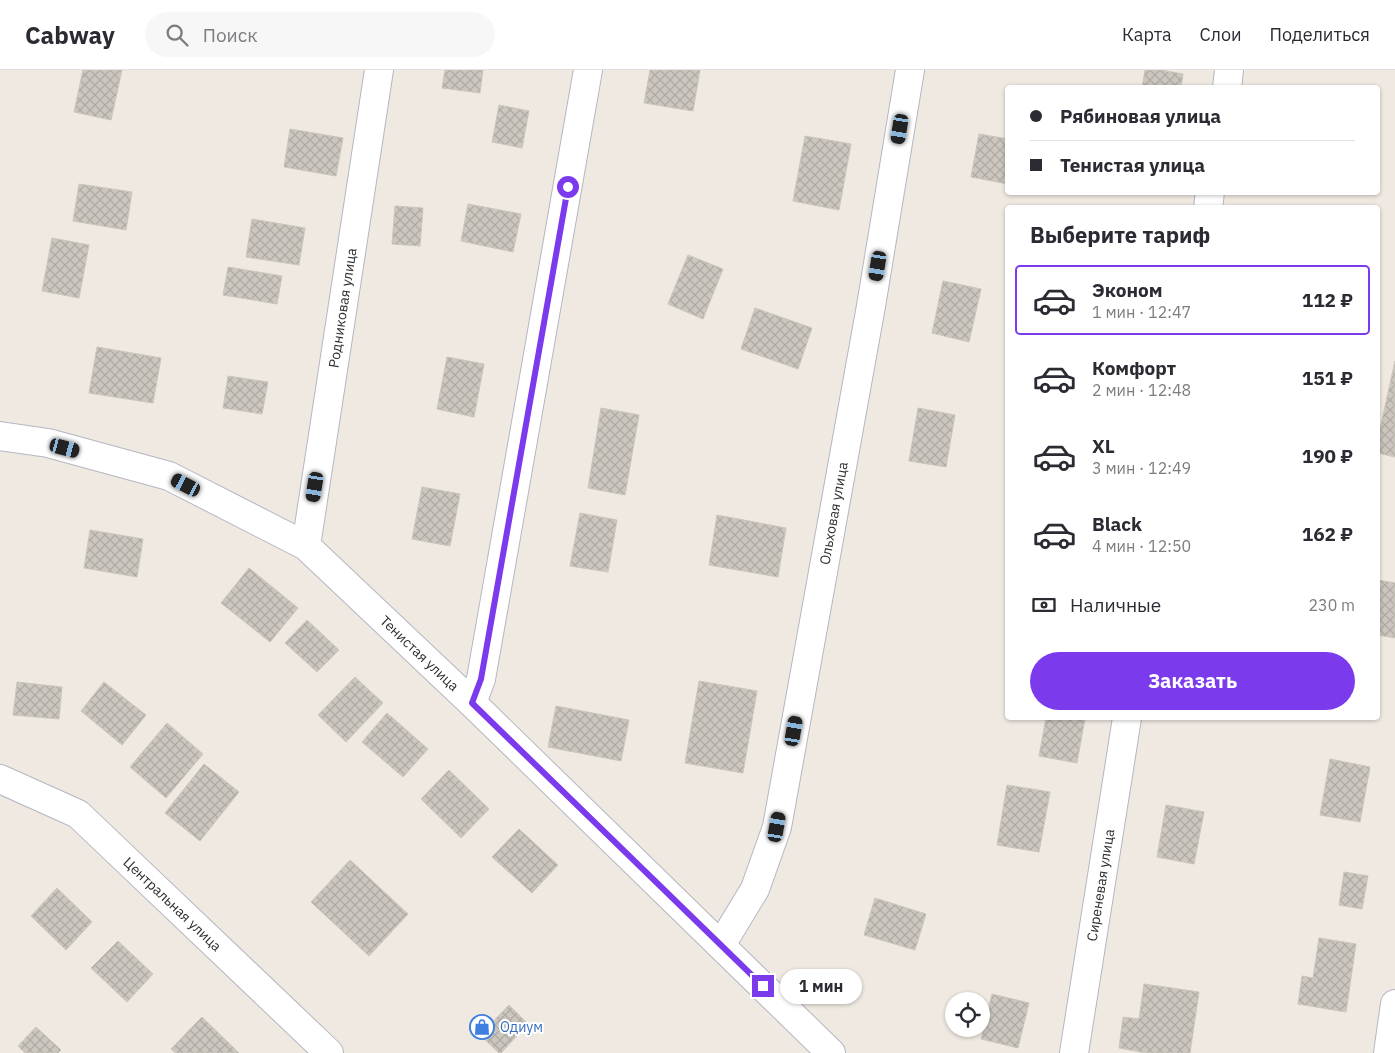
<!DOCTYPE html>
<html lang="ru">
<head>
<meta charset="utf-8">
<style>
	:root { --surface:#fff; --page:#f7f7f7; --text:#2b2b33; --muted:#7c7c81; --line:#e1e1e2; --accent:#7c3aed }
	body { margin:0; font-family:"IBM Plex Sans",sans-serif; background:var(--page); color:var(--text); height:100vh; display:flex; flex-direction:column; font-size:19px; white-space:nowrap }
	* { box-sizing:border-box; margin:0 }
	p { font-size:16px; color:var(--muted) }
	.icon { flex:none; width:28px; height:28px; fill:none; stroke:currentColor; stroke-width:2; stroke-linecap:round; stroke-linejoin:round }
	.map { position:relative; flex:1; overflow:hidden }
	.details { position:absolute; left:1005px; top:135px; width:375px; height:515px; display:flex; flex-direction:column; background:var(--surface); border-radius:5px; box-shadow:0 1px 4px #0004 }
	.details>* { flex:none }
	.top-card { position:absolute; left:1005px; top:15px; width:375px; height:110px; border-radius:5px; box-shadow:0 1px 4px #0004; display:grid; align-content:center; height:110px; padding:0 25px; background:var(--surface) }
	.fabs { position:absolute; left:945px; top:922px; display:grid; gap:10px }
	.fabs a { display:grid; place-items:center; width:45px; height:45px; border-radius:50%; background:var(--surface); box-shadow:0 1px 4px #0004; font-size:25px }
	.end { position:absolute; width:22px; height:22px; margin:-11px; border:6px solid #7c3aed; background:#fff; box-shadow:0 0 0 2px #fff }
	.from { border-radius:50% }
	.bubble { position:absolute; height:35px; border-radius:18px; background:var(--surface); box-shadow:0 1px 4px #0004; font-size:16px; font-weight:700; line-height:35px; text-align:center }
	.car { position:absolute; width:15px; height:30px; margin:-15px -8px; border-radius:6px; box-shadow:0 0 4px 1px #0007; background:linear-gradient(#222 24%,#8ab4d8 0 40%,#222 0 76%,#8ab4d8 0 86%,#222 0) }
	.top-card b { display:flex; align-items:center; gap:18px; height:48px; font-size:19px }
	.top-card b+b { border-top:1px solid var(--line) }
	.top-card i { width:12px; height:12px; background:var(--text) }
	ul { padding:0; list-style:none }
	li { display:flex; align-items:center; gap:15px; height:70px; margin:0 10px 8px; padding:0 15px; border:2px solid transparent; border-radius:5px }
	li div { flex:1 }
	li b { display:block; font-size:19px }
	li em { font-style:normal; font-weight:700 }
	li.selected { border-color:var(--accent) }
	li>.icon { width:45px; height:45px; stroke-width:1.5 }
	h2 { padding:0 25px; font-size:22px; line-height:60px }
	.pay { display:flex; align-items:center; gap:12px; height:55px; padding:0 25px; font-size:19px }
	.pay p { margin-inline-start:auto }
	.action { display:flex; gap:10px; margin-top:auto; padding:10px 25px }
	.action a { flex:1; height:58px; border-radius:30px; background:var(--accent); color:#fff; font-size:20px; font-weight:700; line-height:58px; text-align:center }
	header { display:flex; align-items:center; gap:30px; box-sizing:border-box; height:70px; padding:0 25px; background:var(--surface); border-bottom:1px solid var(--line) }
	header strong { font-size:24px }
	nav { display:flex; gap:28px; margin-inline-start:auto; font-size:18px }
	.search { width:350px; height:45px; background:var(--page); display:flex; align-items:center; gap:12px; box-sizing:border-box; padding:0 18px; border-radius:28px; color:var(--muted); font-size:19px }
	.map>svg:first-child { display:block }
	.building { fill:url(#building-cross-hatch); stroke:#cbc5ba }
	.lines { fill:none; stroke-linecap:round; stroke-linejoin:round }
	.street-casing { stroke:#b4b7c1; stroke-width:30 }
	.street { stroke:#fff; stroke-width:28 }
	.route { stroke:#7c3aed; stroke-width:6 }
	.labels { text-anchor:middle; dominant-baseline:central; stroke-width:4; stroke-linejoin:round; paint-order:stroke }
	.street-label { font-size:14px; fill:#2e2e2e; stroke:#fff }
	.shop-label { font-size:14px; fill:#366cbe; stroke:#fff; text-anchor:start }
</style>
</head>
<body>
<header>
<strong>Cabway</strong>
<div class="search"><svg class="icon" aria-label="search" viewBox="0 0 24 24"><circle cx="10" cy="10" r="6"/><path d="M15 15l6 6"/></svg>Поиск</div>
<nav><a>Карта</a><a>Слои</a><a>Поделиться</a></nav>
</header>
<div class="map">
<svg width="1395" height="983" viewBox="0 0 1395 983">
	<defs>
		<pattern id="building-cross-hatch" width="8" height="8" patternUnits="userSpaceOnUse" patternTransform="scale(1.25)"><rect width="8" height="8" fill="#cbc7bf"/><path d="M0 0l8 8M0 8l8-8" fill="none" stroke="#afaba4"/></pattern>
	</defs>
	<rect width="100%" height="100%" fill="#efe9e1"/>
	<path class="building" d="M 83,0 L 122,0 L 111,50 L 74,42 Z
		M 445,0 L 483,0 L 480,23 L 442,18 Z
		M 650,0 L 700,0 L 693,41 L 644,33 Z
		M 1145,0 L 1161,0 L 1183,4 L 1181,18 L 1142,18 Z
		M 499,35 L 529,41 L 522,78 L 492,72 Z
		M 290,59 L 343,68 L 336,106 L 284,97 Z
		M 979,64 L 1008,69 L 1008,114 L 971,107 Z
		M 805,66 L 851,74 L 839,140 L 793,131 Z
		M 79,114 L 132,122 L 126,160 L 73,151 Z
		M 468,134 L 521,144 L 513,182 L 461,171 Z
		M 395,136 L 423,138 L 420,176 L 392,174 Z
		M 252,149 L 305,158 L 299,195 L 246,187 Z
		M 52,168 L 89,175 L 79,228 L 42,221 Z
		M 688,185 L 723,199 L 703,249 L 668,234 Z
		M 228,197 L 282,206 L 277,234 L 223,225 Z
		M 943,211 L 981,219 L 969,272 L 932,263 Z
		M 755,238 L 812,258 L 798,299 L 741,279 Z
		M 97,277 L 161,288 L 153,333 L 89,323 Z
		M 447,287 L 484,294 L 474,347 L 437,339 Z
		M 1395,291 L 1395,387 L 1378,383 L 1378,368 Z
		M 228,306 L 268,312 L 262,344 L 223,338 Z
		M 601,338 L 639,345 L 625,425 L 588,418 Z
		M 918,338 L 955,345 L 946,397 L 909,391 Z
		M 422,417 L 460,424 L 450,476 L 412,469 Z
		M 580,443 L 617,450 L 608,502 L 570,496 Z
		M 717,445 L 786,458 L 778,507 L 709,495 Z
		M 90,460 L 143,469 L 137,507 L 84,498 Z
		M 249,498 L 298,538 L 270,572 L 221,533 Z
		M 1378,510 L 1395,513 L 1395,568 L 1378,565 Z
		M 307,550 L 339,580 L 317,602 L 285,573 Z
		M 355,607 L 383,633 L 346,672 L 318,645 Z
		M 699,611 L 757,621 L 743,703 L 685,693 Z
		M 17,612 L 62,617 L 59,649 L 13,645 Z
		M 104,612 L 146,645 L 122,675 L 81,641 Z
		M 556,636 L 629,650 L 621,691 L 548,677 Z
		M 387,643 L 428,679 L 403,707 L 362,672 Z
		M 1046,648 L 1085,648 L 1077,693 L 1039,686 Z
		M 167,653 L 203,684 L 166,728 L 130,697 Z
		M 1330,689 L 1370,697 L 1360,752 L 1320,745 Z
		M 204,694 L 239,722 L 200,771 L 165,743 Z
		M 449,700 L 489,739 L 461,768 L 421,729 Z
		M 1007,715 L 1050,722 L 1039,782 L 997,775 Z
		M 1166,735 L 1204,742 L 1194,794 L 1157,787 Z
		M 519,759 L 558,795 L 532,823 L 492,787 Z
		M 350,790 L 408,844 L 369,886 L 311,832 Z
		M 1344,802 L 1368,806 L 1362,839 L 1339,835 Z
		M 57,818 L 92,852 L 66,880 L 31,846 Z
		M 875,828 L 926,844 L 915,880 L 864,865 Z
		M 1319,868 L 1356,874 L 1346,942 L 1298,934 L 1302,906 L 1313,908 Z
		M 118,871 L 153,904 L 127,932 L 91,898 Z
		M 1144,914 L 1199,922 L 1190,983 L 1146,983 L 1119,978 L 1123,947 L 1139,949 Z
		M 992,924 L 1029,933 L 1018,978 L 981,969 Z
		M 509,935 L 528,954 L 501,983 L 499,983 L 480,965 Z
		M 202,947 L 239,983 L 176,983 L 171,979 Z
		M 36,957 L 61,980 L 58,983 L 25,983 L 18,976 Z"/>
	<g class="lines">
		<defs>
			<g id="street">
				<path d="M 1227,18 L 1229,0"/>
				<path d="M 1208,138 L 1210,122"/>
				<path id="s1" d="M 0,366 L 48,373 L 169,406 L 306,476 L 472,633 L 831,983"/>
				<path id="s2" d="M 306,476 L 379,0"/>
				<path d="M 472,633 L 481,609 L 588,0"/>
				<path id="s3" d="M 0,709 L 78,744 L 329,983"/>
				<path id="s4" d="M 721,875 L 755,819 L 777,757 L 871,236 L 910,0"/>
				<path id="s5" d="M 1074,983 L 1127,648"/>
				<path d="M 1388,983 L 1395,934"/>
			</g>
		</defs>
		<use href="#street" class="street-casing"/>
		<use href="#street" class="street"/>
	</g>
	<g class="lines">
		<path class="route" d="M 568,117 L 481,609 L 472,633 L 763,916"/>
	</g>
	<defs>
		<symbol id="shop-ring" viewBox="-11 -11 22 22"><circle r="9.5" fill="#fff" stroke="#3f7fe0" stroke-width="1.5"/><path d="M-5-2.5h2.3a2.7 3.5 0 0 1 5.4 0H5L5.5 6h-11ZM-1.5-2.5h3a1.5 2.3 0 0 0-3 0Z" fill="#3f7fe0"/></symbol>
	</defs>
	<g fill-rule="evenodd">
		<use href="#shop-ring" x="468" y="943" width="28" height="28"/>
	</g>
	<g class="labels">
		<g class="street-label">
			<text stroke="none"><textPath href="#s2" startOffset="241">Родниковая улица</textPath></text>
			<text stroke="none"><textPath href="#s4" startOffset="450">Ольховая улица</textPath></text>
			<text stroke="none"><textPath href="#s1" startOffset="484">Тенистая улица</textPath></text>
			<text stroke="none"><textPath href="#s5" startOffset="170">Сиреневая улица</textPath></text>
			<text stroke="none"><textPath href="#s3" startOffset="216">Центральная улица</textPath></text>
		</g>
		<g class="shop-label">
			<text x="500" y="957">Одиум</text>
		</g>
	</g>
</svg>
<div class="fabs">
<a><svg class="icon" aria-label="locate" viewBox="0 0 24 24"><circle cx="12" cy="12" r="6"/><path d="M12 2v4M12 18v4M2 12h4M18 12h4"/></svg></a>
</div>
<i class="end from" style="left:568px;top:117px"></i>
<i class="end" style="left:763px;top:916px"></i>
<div class="bubble" style="left:780px;top:899px;width:82px">1 мин</div>
<i class="car" style="left:900px;top:59px;rotate:189deg"></i>
<i class="car" style="left:878px;top:196px;rotate:189deg"></i>
<i class="car" style="left:65px;top:378px;rotate:105deg"></i>
<i class="car" style="left:186px;top:415px;rotate:297deg"></i>
<i class="car" style="left:315px;top:417px;rotate:189deg"></i>
<i class="car" style="left:794px;top:661px;rotate:10deg"></i>
<i class="car" style="left:777px;top:757px;rotate:10deg"></i>
<div class="top-card">
<b><i class="from"></i>Рябиновая улица</b>
<b><i></i>Тенистая улица</b>
</div>
<section class="details">
<h2>Выберите тариф</h2>
<ul>
<li class="selected"><svg class="icon" aria-label="car" viewBox="0 0 24 24"><path d="M5 17H2v-5l4-1 3-4h7l3 4 3 1v5h-3M9 17h6M6 11h13"/><circle cx="7" cy="17" r="2"/><circle cx="17" cy="17" r="2"/></svg><div><b>Эконом</b><p>1 мин · 12:47</p></div><em>112 ₽</em></li>
<li><svg class="icon" aria-label="car" viewBox="0 0 24 24"><path d="M5 17H2v-5l4-1 3-4h7l3 4 3 1v5h-3M9 17h6M6 11h13"/><circle cx="7" cy="17" r="2"/><circle cx="17" cy="17" r="2"/></svg><div><b>Комфорт</b><p>2 мин · 12:48</p></div><em>151 ₽</em></li>
<li><svg class="icon" aria-label="car" viewBox="0 0 24 24"><path d="M5 17H2v-5l4-1 3-4h7l3 4 3 1v5h-3M9 17h6M6 11h13"/><circle cx="7" cy="17" r="2"/><circle cx="17" cy="17" r="2"/></svg><div><b>XL</b><p>3 мин · 12:49</p></div><em>190 ₽</em></li>
<li><svg class="icon" aria-label="car" viewBox="0 0 24 24"><path d="M5 17H2v-5l4-1 3-4h7l3 4 3 1v5h-3M9 17h6M6 11h13"/><circle cx="7" cy="17" r="2"/><circle cx="17" cy="17" r="2"/></svg><div><b>Black</b><p>4 мин · 12:50</p></div><em>162 ₽</em></li>
</ul>
<div class="pay"><svg class="icon" aria-label="cash" viewBox="0 0 24 24"><path d="M3 7h18v10H3z"/><circle cx="12" cy="12" r="2"/></svg>Наличные<p>230 m</p></div>
<div class="action"><a>Заказать</a></div>
</section>
</div>
</body>
</html>
